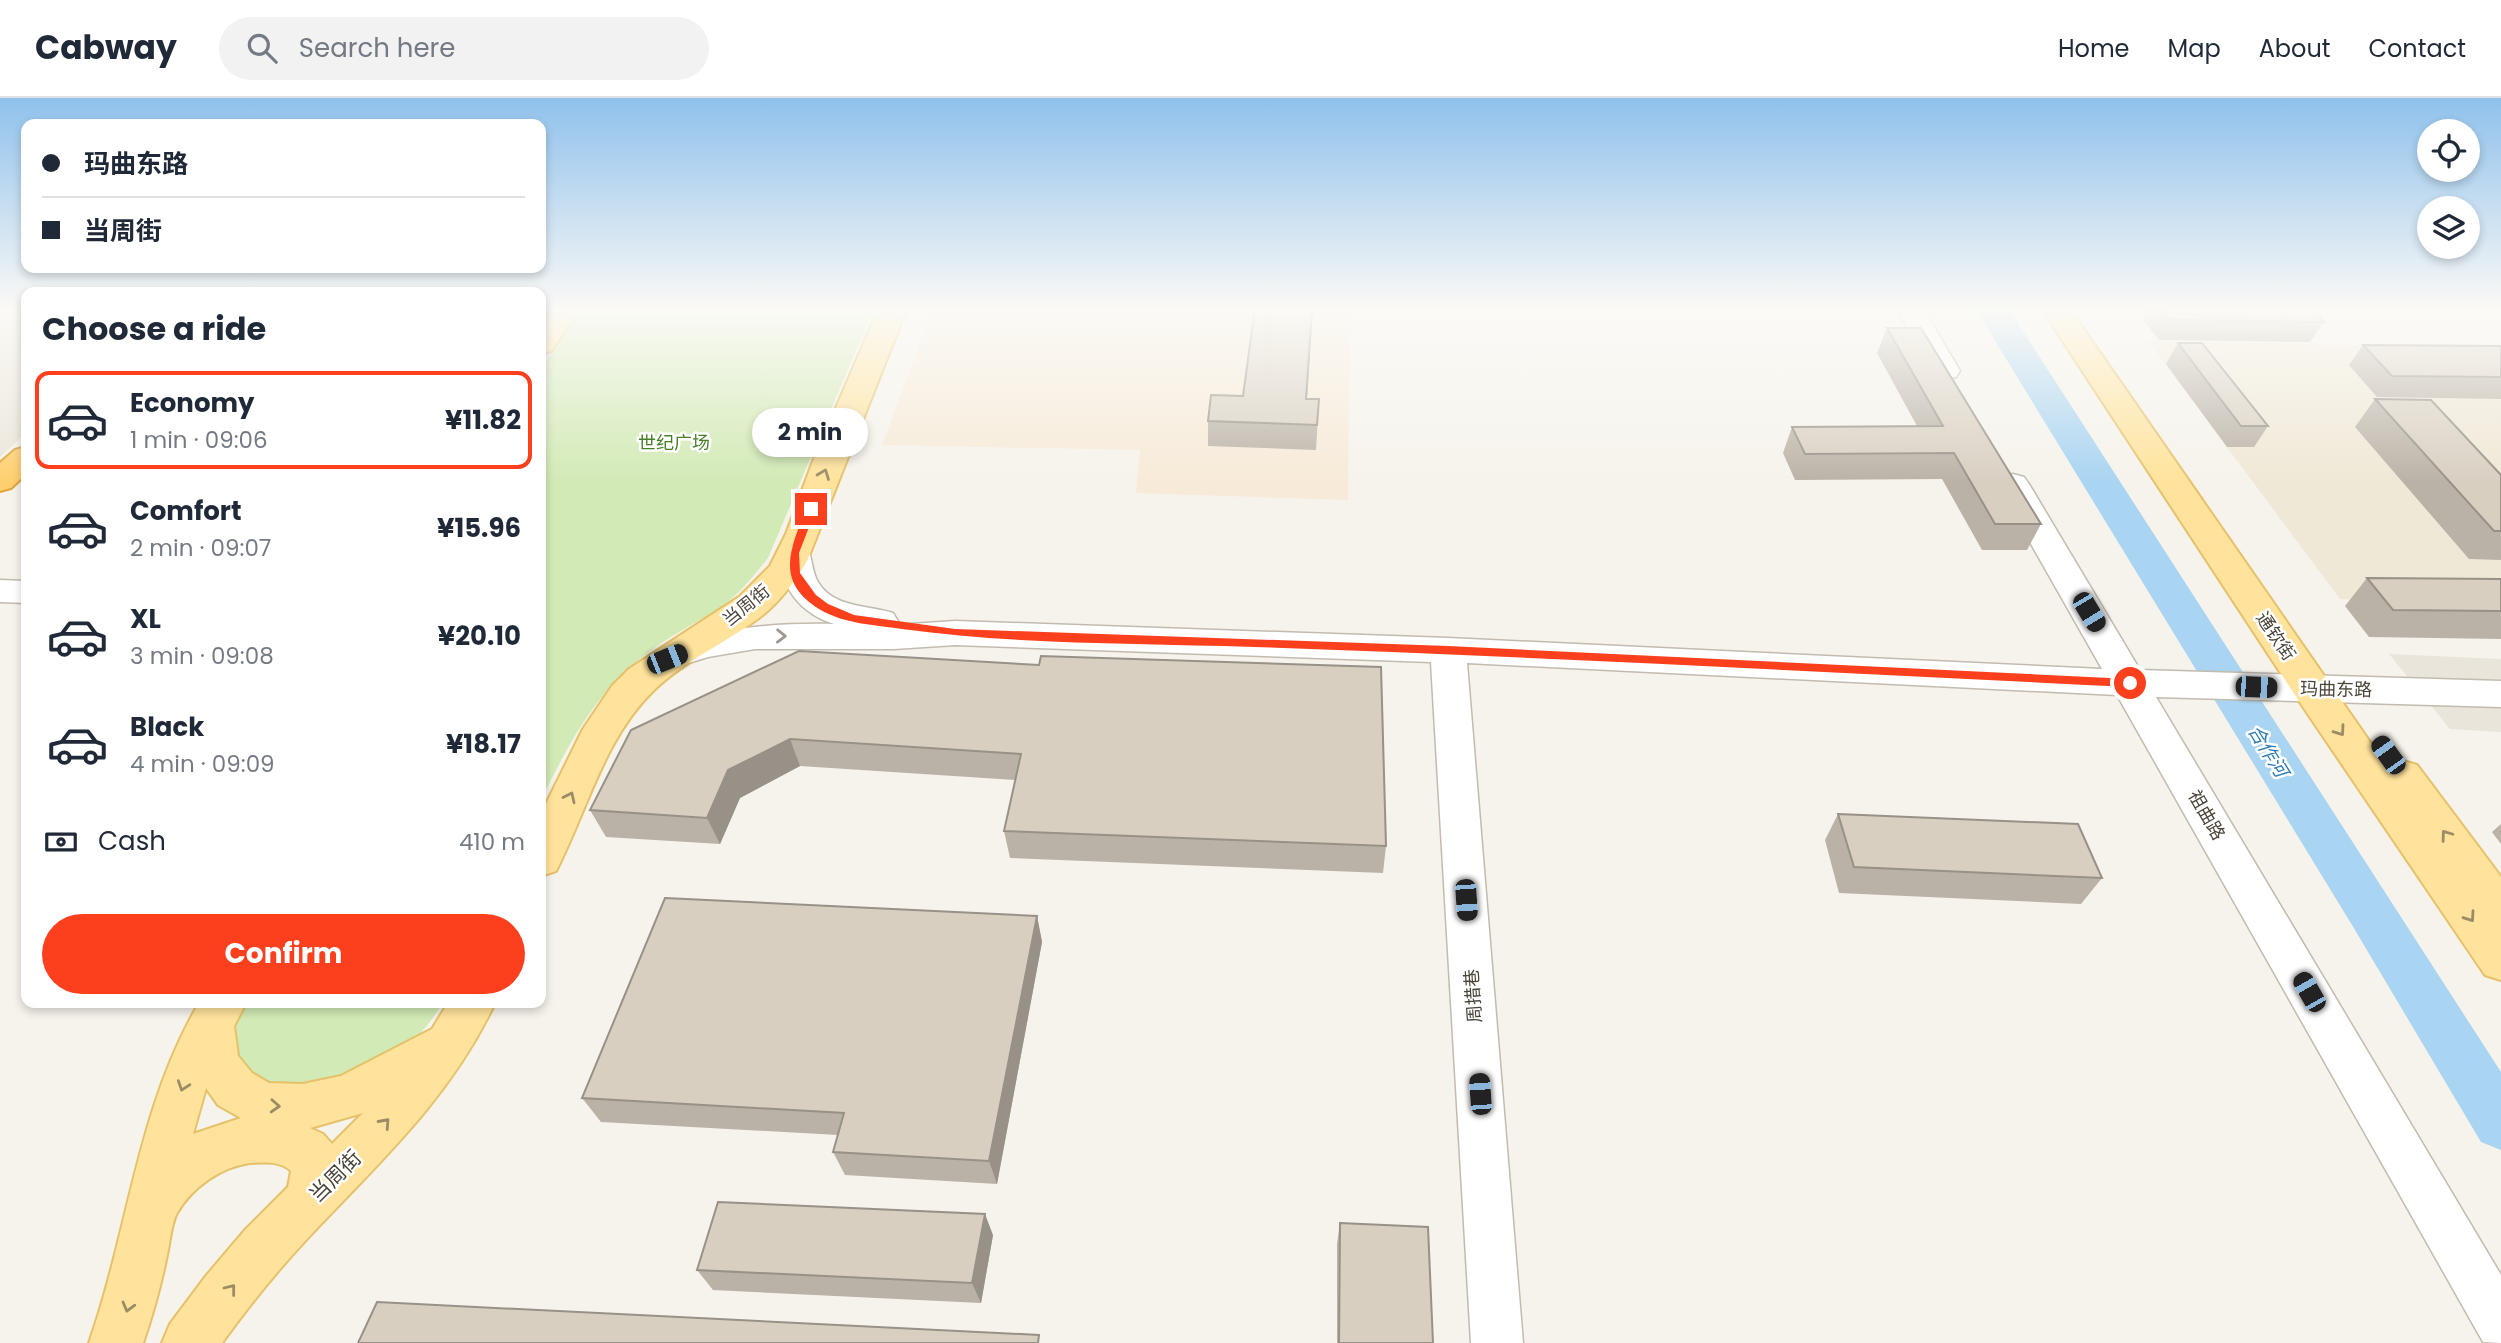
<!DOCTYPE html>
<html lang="en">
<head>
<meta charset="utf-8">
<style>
	:root { --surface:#fff; --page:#f2f2f3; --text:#1f2937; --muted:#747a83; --line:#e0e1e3; --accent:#fc3f1d }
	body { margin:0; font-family:Poppins,"Noto Sans SC",sans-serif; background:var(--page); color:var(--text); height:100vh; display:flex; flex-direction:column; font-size:26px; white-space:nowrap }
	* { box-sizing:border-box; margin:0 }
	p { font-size:23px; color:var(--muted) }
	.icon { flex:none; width:38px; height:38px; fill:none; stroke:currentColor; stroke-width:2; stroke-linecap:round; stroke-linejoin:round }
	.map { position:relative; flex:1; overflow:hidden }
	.details { position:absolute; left:21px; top:189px; width:525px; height:721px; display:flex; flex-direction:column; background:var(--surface); border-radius:14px; box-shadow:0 4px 10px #0003 }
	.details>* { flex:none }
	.hud { position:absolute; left:21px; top:21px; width:525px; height:154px; border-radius:14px; box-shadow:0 4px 10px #0003; display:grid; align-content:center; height:154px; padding:0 21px; background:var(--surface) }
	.buttons { position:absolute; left:2417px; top:21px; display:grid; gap:14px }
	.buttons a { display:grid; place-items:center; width:63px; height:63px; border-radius:50%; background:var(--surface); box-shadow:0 4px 10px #0003; font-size:35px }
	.end { position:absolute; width:32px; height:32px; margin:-16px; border:9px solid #fc3f1d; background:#fff; box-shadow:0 0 0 4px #fff }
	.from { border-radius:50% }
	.bubble { position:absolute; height:49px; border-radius:24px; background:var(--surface); box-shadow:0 4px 10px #0003; font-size:23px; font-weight:700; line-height:49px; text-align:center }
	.car { position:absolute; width:21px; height:42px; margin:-21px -10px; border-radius:9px; box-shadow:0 0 5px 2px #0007; background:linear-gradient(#222 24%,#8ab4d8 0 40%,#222 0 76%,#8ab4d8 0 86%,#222 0) }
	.hud b { display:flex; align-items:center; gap:24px; height:66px; font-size:26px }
	.hud b+b { border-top:2px solid var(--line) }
	.hud i { width:18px; height:18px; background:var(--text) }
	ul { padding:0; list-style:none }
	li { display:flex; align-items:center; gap:21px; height:98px; margin:0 14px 10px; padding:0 7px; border:4px solid transparent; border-radius:14px }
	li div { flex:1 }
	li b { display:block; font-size:26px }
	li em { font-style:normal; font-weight:700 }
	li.on { border-color:var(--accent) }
	li>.icon { width:63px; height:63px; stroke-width:1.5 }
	h2 { padding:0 21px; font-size:32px; line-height:84px }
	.pay { display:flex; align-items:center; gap:18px; height:77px; padding:0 21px; font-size:26px }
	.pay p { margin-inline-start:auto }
	.primary-button { display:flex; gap:14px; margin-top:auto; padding:14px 21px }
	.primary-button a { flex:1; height:80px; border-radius:42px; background:var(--accent); color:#fff; font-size:28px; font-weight:700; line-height:80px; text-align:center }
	header { display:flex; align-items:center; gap:42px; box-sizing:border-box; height:98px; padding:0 35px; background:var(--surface); border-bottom:2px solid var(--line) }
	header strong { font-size:33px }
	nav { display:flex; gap:38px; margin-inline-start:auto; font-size:24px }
	.search { width:490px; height:63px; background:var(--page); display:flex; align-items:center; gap:18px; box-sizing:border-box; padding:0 24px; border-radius:38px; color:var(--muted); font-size:26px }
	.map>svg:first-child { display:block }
	.residential { fill:#eae5da }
	.commercial { fill:#f7ead8 }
	.education { fill:#efe8d6 }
	.green { fill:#d2eab5 }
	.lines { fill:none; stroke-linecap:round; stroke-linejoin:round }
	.river { fill:#a9d4f2; fill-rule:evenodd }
	.minor-casing { stroke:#c2bbae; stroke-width:3 }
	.major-casing { stroke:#e6c16a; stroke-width:4 }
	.highway-casing { stroke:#e0a43c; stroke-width:4 }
	.minor { fill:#fff; fill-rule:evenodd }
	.major { fill:#ffe39c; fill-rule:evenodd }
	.highway { fill:#ffcf6e; fill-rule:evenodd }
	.wall { fill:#bab2a6 }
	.shaded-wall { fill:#979187 }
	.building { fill:#d8cfc1; stroke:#979187; stroke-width:2 }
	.oneway { stroke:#9c8c66 }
	.oneway2 { stroke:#9c9892 }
	.route { fill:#fc3f1d }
	.labels { text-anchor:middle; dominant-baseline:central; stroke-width:5; stroke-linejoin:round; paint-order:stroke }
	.park-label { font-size:18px; fill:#4a7f2a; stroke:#fff }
	.street-label { font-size:18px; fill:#4b4439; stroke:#fff }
	.water-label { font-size:19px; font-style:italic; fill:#2e7ab2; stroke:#fff }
	.near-street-label { font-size:21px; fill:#4b4439; stroke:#fff }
</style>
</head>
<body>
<header>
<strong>Cabway</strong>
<div class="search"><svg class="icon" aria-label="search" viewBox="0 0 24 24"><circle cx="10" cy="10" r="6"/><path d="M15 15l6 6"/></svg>Search here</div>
<nav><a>Home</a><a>Map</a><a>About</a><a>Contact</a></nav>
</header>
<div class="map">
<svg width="2501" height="1245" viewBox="0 0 2501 1245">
	<rect width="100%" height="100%" fill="#f6f3ec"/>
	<path class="residential" d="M 6,210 L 26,210 L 26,335 L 0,359 L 0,212 Z
		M 2389,556 L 2501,561 L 2501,634 L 2450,631 Z"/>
	<path class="commercial" d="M 933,210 L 1350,210 L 1348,402 L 1136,395 L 1140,352 L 882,347 Z"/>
	<path class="education" d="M 2148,243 L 2501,250 L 2501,506 L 2340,501 Z"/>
	<path class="green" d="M 583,210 L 874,210 L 768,460 C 752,480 736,500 715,513 C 692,527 668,539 646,556 C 595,595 569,645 541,702 L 541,271 Z
		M 246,905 L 442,905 C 428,933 390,968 359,977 C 345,981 331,983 317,986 C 307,988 295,992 285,991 C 237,983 221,945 246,905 Z"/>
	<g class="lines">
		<path class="river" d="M 1975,210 L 2008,210 L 2501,974 L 2501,1052 L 2481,1044 L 2352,827 Z"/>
		<defs>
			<path id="minor" d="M 1896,210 L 1923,210 L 1960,273 L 1956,279 L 1946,281 L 1936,279 Z
				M 2013,376 L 2024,379 L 2029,386 L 2140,572 L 2501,583 L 2501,609 L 2156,599 L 2501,1177 L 2501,1245 L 2483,1244 L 2117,597 L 1467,565 L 1523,1245 L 1471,1245 L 1431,564 L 955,547 L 894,551 L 755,551 L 708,559 L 679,568 L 667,565 L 661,556 L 667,547 C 723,529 776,525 834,526 C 800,515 782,491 778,455 L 782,447 L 794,444 L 806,447 C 813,459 811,472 818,484 C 833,510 868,507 893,515 L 898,523 L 896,527 L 955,523 L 1448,540 L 2102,571 L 1997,386 L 2002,379 Z
				M 0,482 L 26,483 L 26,505 L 0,504 Z"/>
			<path id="major" d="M 553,210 L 581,210 L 551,253 L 541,256 L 541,227 Z
				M 879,210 L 907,210 L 807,463 C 795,483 782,501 764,516 C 729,544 686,561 654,592 C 604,640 587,713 556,773 L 541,778 L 541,716 L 583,631 L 612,588 L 629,571 L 739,499 L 770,468 L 786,436 L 813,363 Z
				M 2041,210 L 2069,210 L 2388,670 L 2403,663 L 2417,667 L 2501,779 L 2501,882 L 2485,877 L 2297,600 Z
				M 199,905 L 246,905 L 234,928 L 238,958 L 252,975 L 269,985 L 303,986 L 341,978 L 432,931 L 448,905 L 495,905 C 449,1002 378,1065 306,1142 C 276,1174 248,1209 222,1245 L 162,1245 L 170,1226 L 206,1178 L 245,1132 L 288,1089 L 291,1073 C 281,1063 264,1064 250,1065 C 221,1069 192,1089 177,1115 C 171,1126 170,1144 167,1157 C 161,1187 153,1216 143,1245 L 89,1245 C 129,1131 137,1011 199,905 ZM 206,990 L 218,1007 L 241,1020 L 193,1036 ZM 363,1015 L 332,1046 L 323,1036 L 310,1030 Z"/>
			<path id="highway" d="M 26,349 L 26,376 L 11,390 L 0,393 L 0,365 L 15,352 Z"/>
		</defs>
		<use href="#minor" class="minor-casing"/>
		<use href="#major" class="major-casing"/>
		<use href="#highway" class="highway-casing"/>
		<use href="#minor" class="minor"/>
		<use href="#major" class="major"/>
		<use href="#highway" class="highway"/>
	</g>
	<path class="wall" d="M 1313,210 L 1307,301 L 1319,301 L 1316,352 L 1208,348 L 1208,323 L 1243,298 Z
		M 2147,210 L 2312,210 L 2324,224 L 2310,244 L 2159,242 L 2142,220 Z
		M 1887,230 L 2041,426 L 2027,452 L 1982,452 L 1942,381 L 1795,382 L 1783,355 L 1792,329 L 1917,328 L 1877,255 Z
		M 2178,245 L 2268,328 L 2254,349 L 2227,349 L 2166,266 Z
		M 2363,247 L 2501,248 L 2501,301 L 2377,299 L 2349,267 Z
		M 2375,301 L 2501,377 L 2501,462 L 2469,461 L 2355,329 Z
		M 2367,480 L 2501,481 L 2501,541 L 2369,539 L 2345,508 Z
		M 799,553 L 1386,748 L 1383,775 L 1010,760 L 1004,733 L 1015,682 L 800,668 L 740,700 L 720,746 L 606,739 L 590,712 Z
		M 1838,716 L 2102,780 L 2081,806 L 1839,795 L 1825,742 Z
		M 2501,726 L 2501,746 L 2492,734 Z
		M 1037,818 L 1042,844 L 997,1086 L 845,1077 L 833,1054 L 838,1037 L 601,1024 L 582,1000 Z
		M 1340,1125 L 1433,1245 L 1337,1245 L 1337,1146 Z
		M 993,1137 L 981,1205 L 713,1192 L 697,1172 Z"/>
	<path class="shaded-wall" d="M 1312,210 L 1313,210 L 1305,326 L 1306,301 Z
		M 790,641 L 800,668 L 740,700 L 720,746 L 707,720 L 728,672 Z
		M 1037,818 L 1042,844 L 997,1086 L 989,1063 Z
		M 985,1116 L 993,1137 L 981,1205 L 972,1185 Z"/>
	<path class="building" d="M 1255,210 L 1312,210 L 1306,301 L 1319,301 L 1317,327 L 1208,323 L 1211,297 L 1243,298 Z
		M 2162,210 L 2312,210 L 2324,224 L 2170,222 Z
		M 1887,230 L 1921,230 L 2041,426 L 1995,426 L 1954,355 L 1805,356 L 1792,329 L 1943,328 Z
		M 2178,245 L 2202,245 L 2268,328 L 2241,328 Z
		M 2363,247 L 2501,248 L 2501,279 L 2392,278 Z
		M 2375,301 L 2431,302 L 2501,377 L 2501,433 L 2494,433 Z
		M 2367,480 L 2501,481 L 2501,513 L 2393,512 Z
		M 799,553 L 1039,567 L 1041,558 L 1381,569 L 1386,748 L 1004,733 L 1021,656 L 790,641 L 728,672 L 707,720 L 590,712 L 631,632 Z
		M 1838,716 L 2078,726 L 2102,780 L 1854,769 Z
		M 665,800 L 1037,818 L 989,1063 L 833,1054 L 844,1015 L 582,1000 Z
		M 718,1104 L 985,1116 L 972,1185 L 697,1172 Z
		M 1340,1125 L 1428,1129 L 1433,1245 L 1339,1245 Z
		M 377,1204 L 1039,1237 L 1038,1245 L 358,1245 Z"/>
	<defs><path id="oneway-chevron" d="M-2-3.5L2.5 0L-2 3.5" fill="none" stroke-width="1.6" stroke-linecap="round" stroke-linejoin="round" transform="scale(1.75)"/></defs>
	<g class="oneway">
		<use href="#oneway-chevron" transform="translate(824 376) rotate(-69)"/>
		<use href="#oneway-chevron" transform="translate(2340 633) rotate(55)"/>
		<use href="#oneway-chevron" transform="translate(570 699) rotate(-65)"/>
		<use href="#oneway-chevron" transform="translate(2446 737) rotate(-126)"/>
		<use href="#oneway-chevron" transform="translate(2470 819) rotate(55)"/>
		<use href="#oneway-chevron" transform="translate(183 988) rotate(109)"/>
		<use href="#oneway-chevron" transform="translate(275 1008) rotate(3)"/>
		<use href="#oneway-chevron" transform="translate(385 1025) rotate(-48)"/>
		<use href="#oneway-chevron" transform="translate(231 1191) rotate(-52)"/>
		<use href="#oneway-chevron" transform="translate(128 1209) rotate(105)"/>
	</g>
	<use class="oneway2" href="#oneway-chevron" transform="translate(781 538) rotate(1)"/>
	<linearGradient id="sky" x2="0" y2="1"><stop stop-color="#8fc1ec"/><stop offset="0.55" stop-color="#fbfaf6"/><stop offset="1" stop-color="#fbfaf6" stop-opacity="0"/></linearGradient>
	<rect width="2501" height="385" fill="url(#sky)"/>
	<path class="route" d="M 811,407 L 816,411 L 799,455 L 800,475 L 816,497 L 828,506 L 854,517 L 955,531 L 1448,548 L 2130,581 L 2136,585 L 2130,589 C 1838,575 1546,559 1254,549 C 1137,545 1018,547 902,531 C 875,527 844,526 819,511 C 774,483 791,450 806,411 Z"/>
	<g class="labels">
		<g class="park-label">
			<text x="674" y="344">世纪广场</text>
		</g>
		<g class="street-label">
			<text transform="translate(746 507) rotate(-39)">当周街</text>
			<text transform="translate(2276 538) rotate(56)">通钦街</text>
			<text transform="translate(2336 591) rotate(1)">玛曲东路</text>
			<text transform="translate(2207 717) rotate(60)">祖曲路</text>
			<text transform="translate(1473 898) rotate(-94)">周措巷</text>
		</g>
		<g class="water-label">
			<text transform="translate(2268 653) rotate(58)">合作河</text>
		</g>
		<g class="near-street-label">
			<text transform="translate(335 1078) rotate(-45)">当周街</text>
		</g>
	</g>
</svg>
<div class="buttons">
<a><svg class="icon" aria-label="locate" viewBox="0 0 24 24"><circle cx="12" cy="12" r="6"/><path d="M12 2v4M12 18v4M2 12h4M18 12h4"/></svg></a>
<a><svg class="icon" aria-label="layers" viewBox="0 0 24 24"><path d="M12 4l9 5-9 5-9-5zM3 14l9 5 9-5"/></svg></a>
</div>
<i class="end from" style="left:2130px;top:585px"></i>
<i class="end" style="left:811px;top:411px"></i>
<div class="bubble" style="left:752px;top:310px;width:116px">2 min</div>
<i class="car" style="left:2089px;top:514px;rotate:149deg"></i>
<i class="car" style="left:667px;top:561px;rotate:68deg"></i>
<i class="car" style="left:2256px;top:589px;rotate:92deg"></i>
<i class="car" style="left:2388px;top:657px;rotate:324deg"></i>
<i class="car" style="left:1466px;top:802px;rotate:176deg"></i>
<i class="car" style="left:2309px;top:894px;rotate:330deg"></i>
<i class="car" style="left:1480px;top:996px;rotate:356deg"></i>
<div class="hud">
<b><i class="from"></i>玛曲东路</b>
<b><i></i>当周街</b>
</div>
<section class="details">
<h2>Choose a ride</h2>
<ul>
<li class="on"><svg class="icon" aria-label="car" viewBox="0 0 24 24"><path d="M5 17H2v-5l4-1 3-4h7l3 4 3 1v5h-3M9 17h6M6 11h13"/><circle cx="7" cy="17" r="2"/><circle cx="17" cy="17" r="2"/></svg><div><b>Economy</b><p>1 min · 09:06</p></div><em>¥11.82</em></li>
<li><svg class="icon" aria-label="car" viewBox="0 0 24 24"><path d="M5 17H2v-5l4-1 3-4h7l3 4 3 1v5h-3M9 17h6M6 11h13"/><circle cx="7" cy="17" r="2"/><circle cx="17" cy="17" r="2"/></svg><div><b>Comfort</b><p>2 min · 09:07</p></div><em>¥15.96</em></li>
<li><svg class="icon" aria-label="car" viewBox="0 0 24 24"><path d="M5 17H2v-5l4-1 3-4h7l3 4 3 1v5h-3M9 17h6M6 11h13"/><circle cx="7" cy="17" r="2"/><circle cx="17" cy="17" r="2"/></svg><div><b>XL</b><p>3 min · 09:08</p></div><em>¥20.10</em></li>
<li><svg class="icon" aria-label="car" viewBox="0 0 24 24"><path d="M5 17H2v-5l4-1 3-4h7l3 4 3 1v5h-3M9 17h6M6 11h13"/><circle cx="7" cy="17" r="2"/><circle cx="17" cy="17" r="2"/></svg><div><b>Black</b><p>4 min · 09:09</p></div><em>¥18.17</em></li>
</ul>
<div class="pay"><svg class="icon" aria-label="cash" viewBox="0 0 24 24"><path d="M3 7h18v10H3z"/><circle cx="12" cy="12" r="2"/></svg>Cash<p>410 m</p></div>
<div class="primary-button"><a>Confirm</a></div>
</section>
</div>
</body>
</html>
